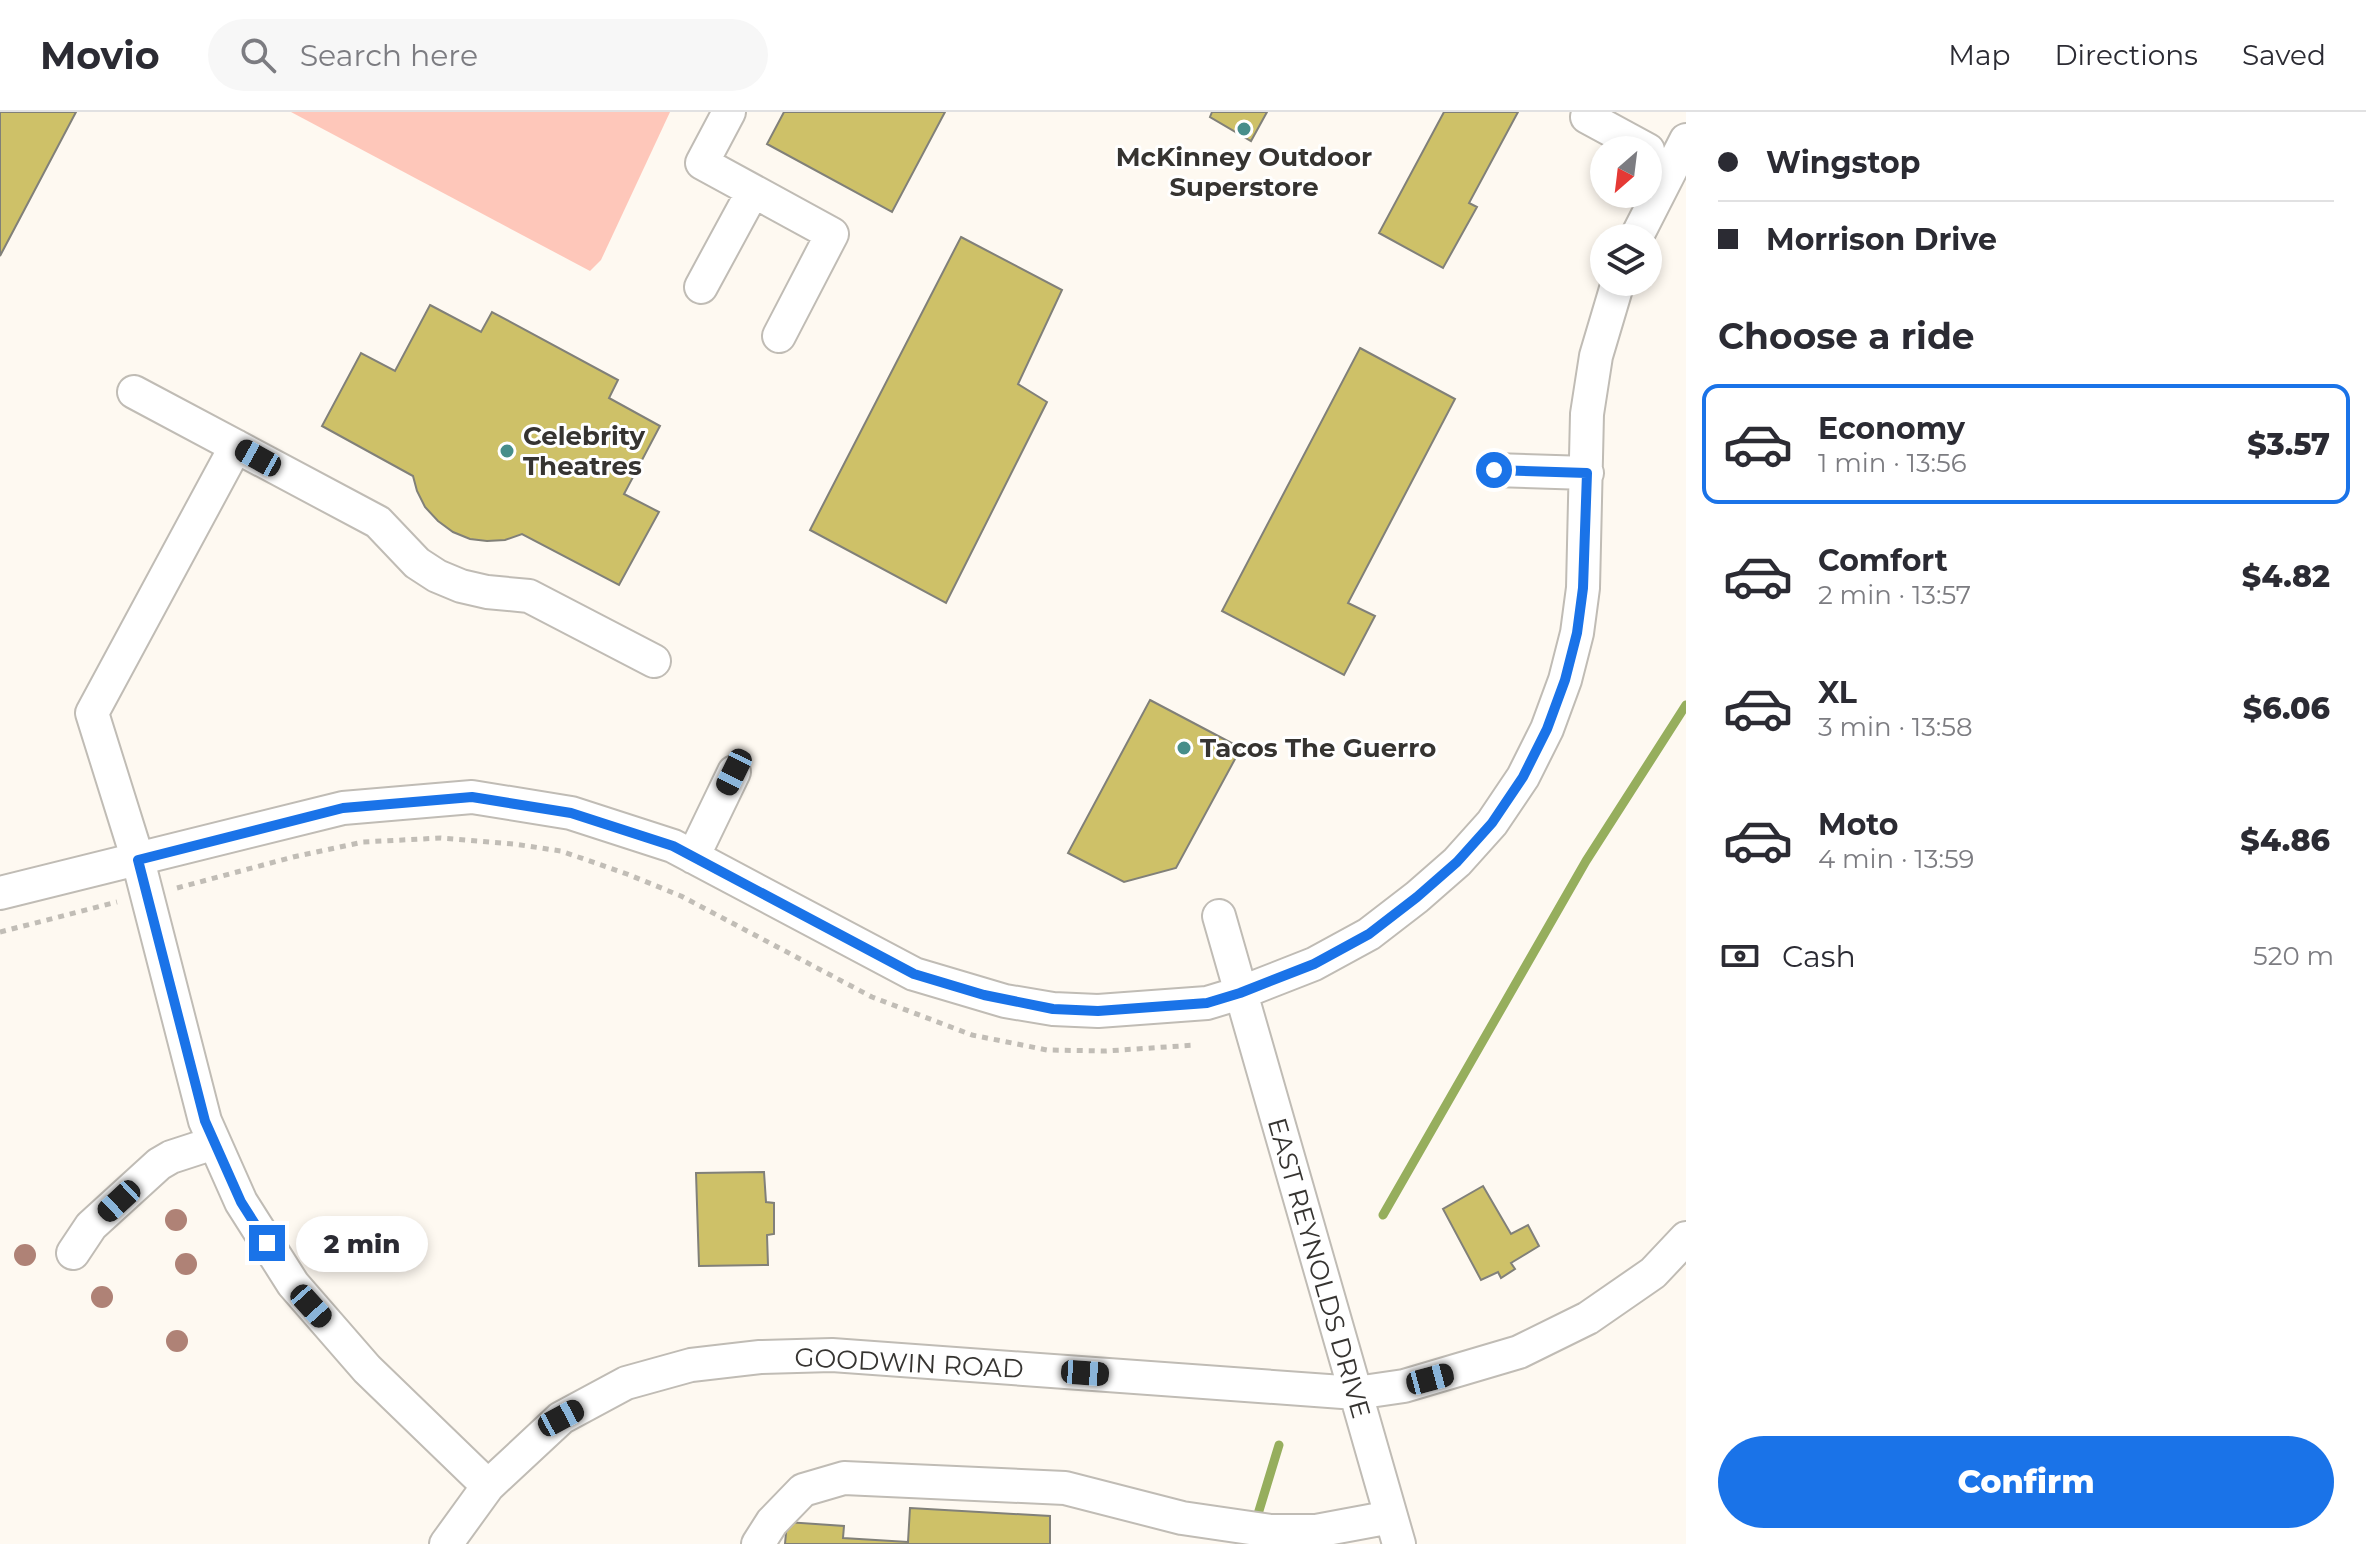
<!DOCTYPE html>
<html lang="en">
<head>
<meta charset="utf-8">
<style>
	:root { --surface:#fff; --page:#f7f7f7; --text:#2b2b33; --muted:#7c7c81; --line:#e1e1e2; --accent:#1a73e8 }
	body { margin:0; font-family:Montserrat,sans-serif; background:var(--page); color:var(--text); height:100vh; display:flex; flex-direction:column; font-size:30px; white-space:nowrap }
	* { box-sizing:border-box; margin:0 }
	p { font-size:26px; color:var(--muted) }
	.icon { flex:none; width:44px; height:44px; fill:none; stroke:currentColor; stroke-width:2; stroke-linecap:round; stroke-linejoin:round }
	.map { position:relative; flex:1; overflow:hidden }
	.sheet { display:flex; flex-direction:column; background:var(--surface); width:680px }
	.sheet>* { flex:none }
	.hud { display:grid; align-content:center; height:176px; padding:0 32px; background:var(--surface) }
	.needle { width:52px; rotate:208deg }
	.fabs { position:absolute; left:1590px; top:24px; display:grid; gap:16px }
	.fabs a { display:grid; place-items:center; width:72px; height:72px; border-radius:50%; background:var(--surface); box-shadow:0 4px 12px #0003; font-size:40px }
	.end { position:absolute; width:36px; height:36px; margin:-18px; border:10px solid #1a73e8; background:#fff; box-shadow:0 0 0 4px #fff }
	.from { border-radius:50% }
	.bubble { position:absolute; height:56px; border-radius:28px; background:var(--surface); box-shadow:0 4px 12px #0003; font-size:26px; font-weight:800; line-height:56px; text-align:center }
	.car { position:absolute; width:24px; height:48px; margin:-24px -12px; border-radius:10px; box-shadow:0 0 6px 2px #0007; background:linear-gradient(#222 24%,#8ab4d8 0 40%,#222 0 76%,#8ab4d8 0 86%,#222 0) }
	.hud b { display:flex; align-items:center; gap:28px; height:76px; font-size:30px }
	.hud b+b { border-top:2px solid var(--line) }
	.hud i { width:20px; height:20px; background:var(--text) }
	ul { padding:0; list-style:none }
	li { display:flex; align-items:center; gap:24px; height:120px; margin:0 16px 12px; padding:0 16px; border:4px solid transparent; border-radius:16px }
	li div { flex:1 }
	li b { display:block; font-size:30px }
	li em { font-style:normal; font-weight:800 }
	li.selected { border-color:var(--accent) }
	li>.icon { width:72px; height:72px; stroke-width:1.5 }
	h2 { padding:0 32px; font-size:36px; line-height:96px }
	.pay { display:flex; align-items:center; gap:20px; height:88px; padding:0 32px; font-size:30px }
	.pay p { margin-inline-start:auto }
	.cta { display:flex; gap:16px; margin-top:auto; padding:16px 32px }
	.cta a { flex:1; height:92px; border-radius:48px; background:var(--accent); color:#fff; font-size:32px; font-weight:800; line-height:92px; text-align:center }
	header { display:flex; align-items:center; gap:48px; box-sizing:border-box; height:112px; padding:0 40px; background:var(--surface); border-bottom:2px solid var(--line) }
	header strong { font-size:38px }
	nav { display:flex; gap:44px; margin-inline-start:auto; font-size:28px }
	.search { width:560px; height:72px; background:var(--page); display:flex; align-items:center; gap:20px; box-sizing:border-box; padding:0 28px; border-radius:44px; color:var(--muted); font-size:30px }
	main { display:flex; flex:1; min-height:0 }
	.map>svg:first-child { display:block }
	.green { fill:#fec7ba }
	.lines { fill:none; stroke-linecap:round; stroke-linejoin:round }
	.stream { stroke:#96ae5d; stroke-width:9 }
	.building { fill:#cec168; stroke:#818079; stroke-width:2 }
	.minor-casing { stroke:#c0bcb5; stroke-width:36 }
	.path { stroke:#c1bdb6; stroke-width:5; stroke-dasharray:6 6; stroke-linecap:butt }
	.minor { stroke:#fff; stroke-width:32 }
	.tree { fill:#af8276 }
	.route { stroke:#1a73e8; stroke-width:10 }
	.poi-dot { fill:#478e8a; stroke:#fff; stroke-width:3 }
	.labels { text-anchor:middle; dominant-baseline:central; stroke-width:6; stroke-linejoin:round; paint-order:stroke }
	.poi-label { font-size:26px; font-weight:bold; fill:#363431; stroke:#fff; text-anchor:start }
	.street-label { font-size:26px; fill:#363431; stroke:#fff }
</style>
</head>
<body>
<header>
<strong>Movio</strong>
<div class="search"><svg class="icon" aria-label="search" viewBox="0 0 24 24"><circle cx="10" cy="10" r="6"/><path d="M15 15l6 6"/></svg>Search here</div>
<nav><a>Map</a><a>Directions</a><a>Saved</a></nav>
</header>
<main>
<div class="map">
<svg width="1686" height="1432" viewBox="0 0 1686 1432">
	<rect width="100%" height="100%" fill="#fef9f1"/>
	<path class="green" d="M 291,0 L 670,0 L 601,148 L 590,159 Z"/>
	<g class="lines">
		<path class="stream" d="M 1383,1103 L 1586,749 L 1686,593
			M 1258,1410 L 1258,1402 L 1279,1333"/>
	</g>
	<path class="building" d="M 0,0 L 76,0 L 0,144 Z
		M 784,0 L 945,0 L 892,100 L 767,32 Z
		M 1212,0 L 1267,0 L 1251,29 L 1210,5 Z
		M 1444,0 L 1518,0 L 1469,91 L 1477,95 L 1443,156 L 1379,121 Z
		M 961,125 L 1062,178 L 1018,272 L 1047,290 L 946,491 L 810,418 Z
		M 430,193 L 481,220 L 492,200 L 618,268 L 609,286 L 660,314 L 624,382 L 659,400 L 619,473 L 522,422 L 505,428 L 487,429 L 470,427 L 453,420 L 438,409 L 425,395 L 417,379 L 413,364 L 322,314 L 361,241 L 395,259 Z
		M 1360,236 L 1455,287 L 1348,491 L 1375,504 L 1344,563 L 1222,499 Z
		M 1150,588 L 1241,636 L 1176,756 L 1124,770 L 1068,741 Z
		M 764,1060 L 766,1090 L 774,1091 L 774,1122 L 767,1123 L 768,1153 L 699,1154 L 696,1061 Z
		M 1483,1074 L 1511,1122 L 1528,1113 L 1539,1134 L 1511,1151 L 1515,1157 L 1501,1166 L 1498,1160 L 1481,1168 L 1443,1097 Z
		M 910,1396 L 1050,1404 L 1050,1432 L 785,1432 L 787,1410 L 844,1414 L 843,1426 L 908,1430 Z"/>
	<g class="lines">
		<defs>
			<path id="minor" d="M 729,0 L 702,51 L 832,122 L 779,224
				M 1587,5 L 1648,38
				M 1636,126 L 1686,28
				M 701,175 L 753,79
				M 134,280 L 378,410 L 417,451 L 437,464 L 461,474 L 487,480 L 529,484 L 654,549
				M 236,334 L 92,601 L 138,748 L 205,1009 L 241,1090 L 293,1172 L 367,1257 L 488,1374
				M 1494,358 L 1587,361
				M 693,745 L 734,660
				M 0,781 L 343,696 L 472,685 L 571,701 L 673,734 L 914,862 L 1005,889 L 1053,897 L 1098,899 L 1207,891 L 1240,881 L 1314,852 L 1369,822 L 1417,785 L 1457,750 L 1492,711 L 1523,665 L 1547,617 L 1565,568 L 1577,521 L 1583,476 L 1587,302 L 1596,244 L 1618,170
				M 1219,804 L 1399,1432
				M 73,1141 L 91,1114 L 159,1052 L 171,1045 L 214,1031
				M 446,1432 L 488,1374 L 561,1306 L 626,1271 L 691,1253 L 760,1245 L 832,1243 L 1356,1281 L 1404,1274 L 1519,1240 L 1588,1206 L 1653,1161 L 1686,1126
				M 758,1432 L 772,1410 L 803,1378 L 844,1366 L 1065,1376 L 1182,1406 L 1271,1419 L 1316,1419 L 1391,1405"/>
		</defs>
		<use href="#minor" class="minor-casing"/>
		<path class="path" d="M 177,776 L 293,745 L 363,730 L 441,726 L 514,732 L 561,739 L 627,762 L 681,784 L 872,885 L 972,923 L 1047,938 L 1106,939 L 1196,933
			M 0,820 L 117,790"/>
		<use href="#minor" class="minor"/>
	</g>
	<g class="tree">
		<circle cx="176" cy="1108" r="11"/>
		<circle cx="25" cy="1143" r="11"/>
		<circle cx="186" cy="1152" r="11"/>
		<circle cx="102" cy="1185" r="11"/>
		<circle cx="177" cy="1229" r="11"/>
	</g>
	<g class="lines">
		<path class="route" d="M 267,1131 L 241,1090 L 205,1009 L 138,748 L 343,696 L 472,685 L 571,701 L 673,734 L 914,862 L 984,883 L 1053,897 L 1098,899 L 1207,891 L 1240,881 L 1314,852 L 1369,822 L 1417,785 L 1457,750 L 1492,711 L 1523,665 L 1547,617 L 1565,568 L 1577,521 L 1583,476 L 1587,361 L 1494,358"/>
	</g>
	<g class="poi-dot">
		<circle cx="1244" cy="17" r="8"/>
		<circle cx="507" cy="339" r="8"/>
		<circle cx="1184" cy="636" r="8"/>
	</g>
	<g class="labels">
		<g class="poi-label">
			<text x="1244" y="45" text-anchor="middle">McKinney Outdoor<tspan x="1244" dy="30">Superstore</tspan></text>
			<text x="523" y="324">Celebrity<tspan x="523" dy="30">Theatres</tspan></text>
			<text x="1200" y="636">Tacos The Guerro</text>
		</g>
		<g class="street-label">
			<text transform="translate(1319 1156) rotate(74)">EAST REYNOLDS DRIVE</text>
			<text transform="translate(909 1251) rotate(3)">GOODWIN ROAD</text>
		</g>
	</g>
</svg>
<div class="fabs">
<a><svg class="needle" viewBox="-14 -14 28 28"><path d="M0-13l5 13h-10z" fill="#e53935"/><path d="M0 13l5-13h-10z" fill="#7c7c81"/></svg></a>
<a><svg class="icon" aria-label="layers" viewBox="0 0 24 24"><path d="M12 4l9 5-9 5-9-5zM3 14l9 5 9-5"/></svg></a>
</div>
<i class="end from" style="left:1494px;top:358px"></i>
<i class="end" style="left:267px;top:1131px"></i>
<div class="bubble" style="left:296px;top:1104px;width:132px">2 min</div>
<i class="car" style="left:258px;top:346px;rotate:299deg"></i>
<i class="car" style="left:734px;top:660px;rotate:206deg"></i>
<i class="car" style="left:119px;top:1089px;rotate:227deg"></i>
<i class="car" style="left:311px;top:1194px;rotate:138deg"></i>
<i class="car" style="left:1085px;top:1261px;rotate:94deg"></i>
<i class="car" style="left:1430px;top:1267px;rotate:75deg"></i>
<i class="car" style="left:561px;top:1306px;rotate:62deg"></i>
</div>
<section class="sheet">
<div class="hud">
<b><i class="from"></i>Wingstop</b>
<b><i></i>Morrison Drive</b>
</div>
<h2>Choose a ride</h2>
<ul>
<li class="selected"><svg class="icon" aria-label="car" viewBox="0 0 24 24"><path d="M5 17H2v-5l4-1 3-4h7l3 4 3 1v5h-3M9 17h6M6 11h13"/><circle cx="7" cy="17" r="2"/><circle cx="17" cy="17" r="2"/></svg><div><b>Economy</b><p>1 min · 13:56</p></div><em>$3.57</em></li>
<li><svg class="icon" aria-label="car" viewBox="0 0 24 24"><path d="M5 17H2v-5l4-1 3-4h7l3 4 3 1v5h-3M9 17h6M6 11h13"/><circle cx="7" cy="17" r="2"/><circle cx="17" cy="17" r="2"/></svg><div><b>Comfort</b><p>2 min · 13:57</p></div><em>$4.82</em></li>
<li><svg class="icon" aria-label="car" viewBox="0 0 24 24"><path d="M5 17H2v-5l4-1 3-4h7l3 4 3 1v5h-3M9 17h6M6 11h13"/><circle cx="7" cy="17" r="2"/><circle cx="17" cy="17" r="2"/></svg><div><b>XL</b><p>3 min · 13:58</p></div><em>$6.06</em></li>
<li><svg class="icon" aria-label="car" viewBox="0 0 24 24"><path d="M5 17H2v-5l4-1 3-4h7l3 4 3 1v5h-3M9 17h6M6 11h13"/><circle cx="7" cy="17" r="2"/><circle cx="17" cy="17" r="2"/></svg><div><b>Moto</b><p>4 min · 13:59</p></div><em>$4.86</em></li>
</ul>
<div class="pay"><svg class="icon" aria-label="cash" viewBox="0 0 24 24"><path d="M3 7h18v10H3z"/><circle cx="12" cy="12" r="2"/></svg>Cash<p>520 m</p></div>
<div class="cta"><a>Confirm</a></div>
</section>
</main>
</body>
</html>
